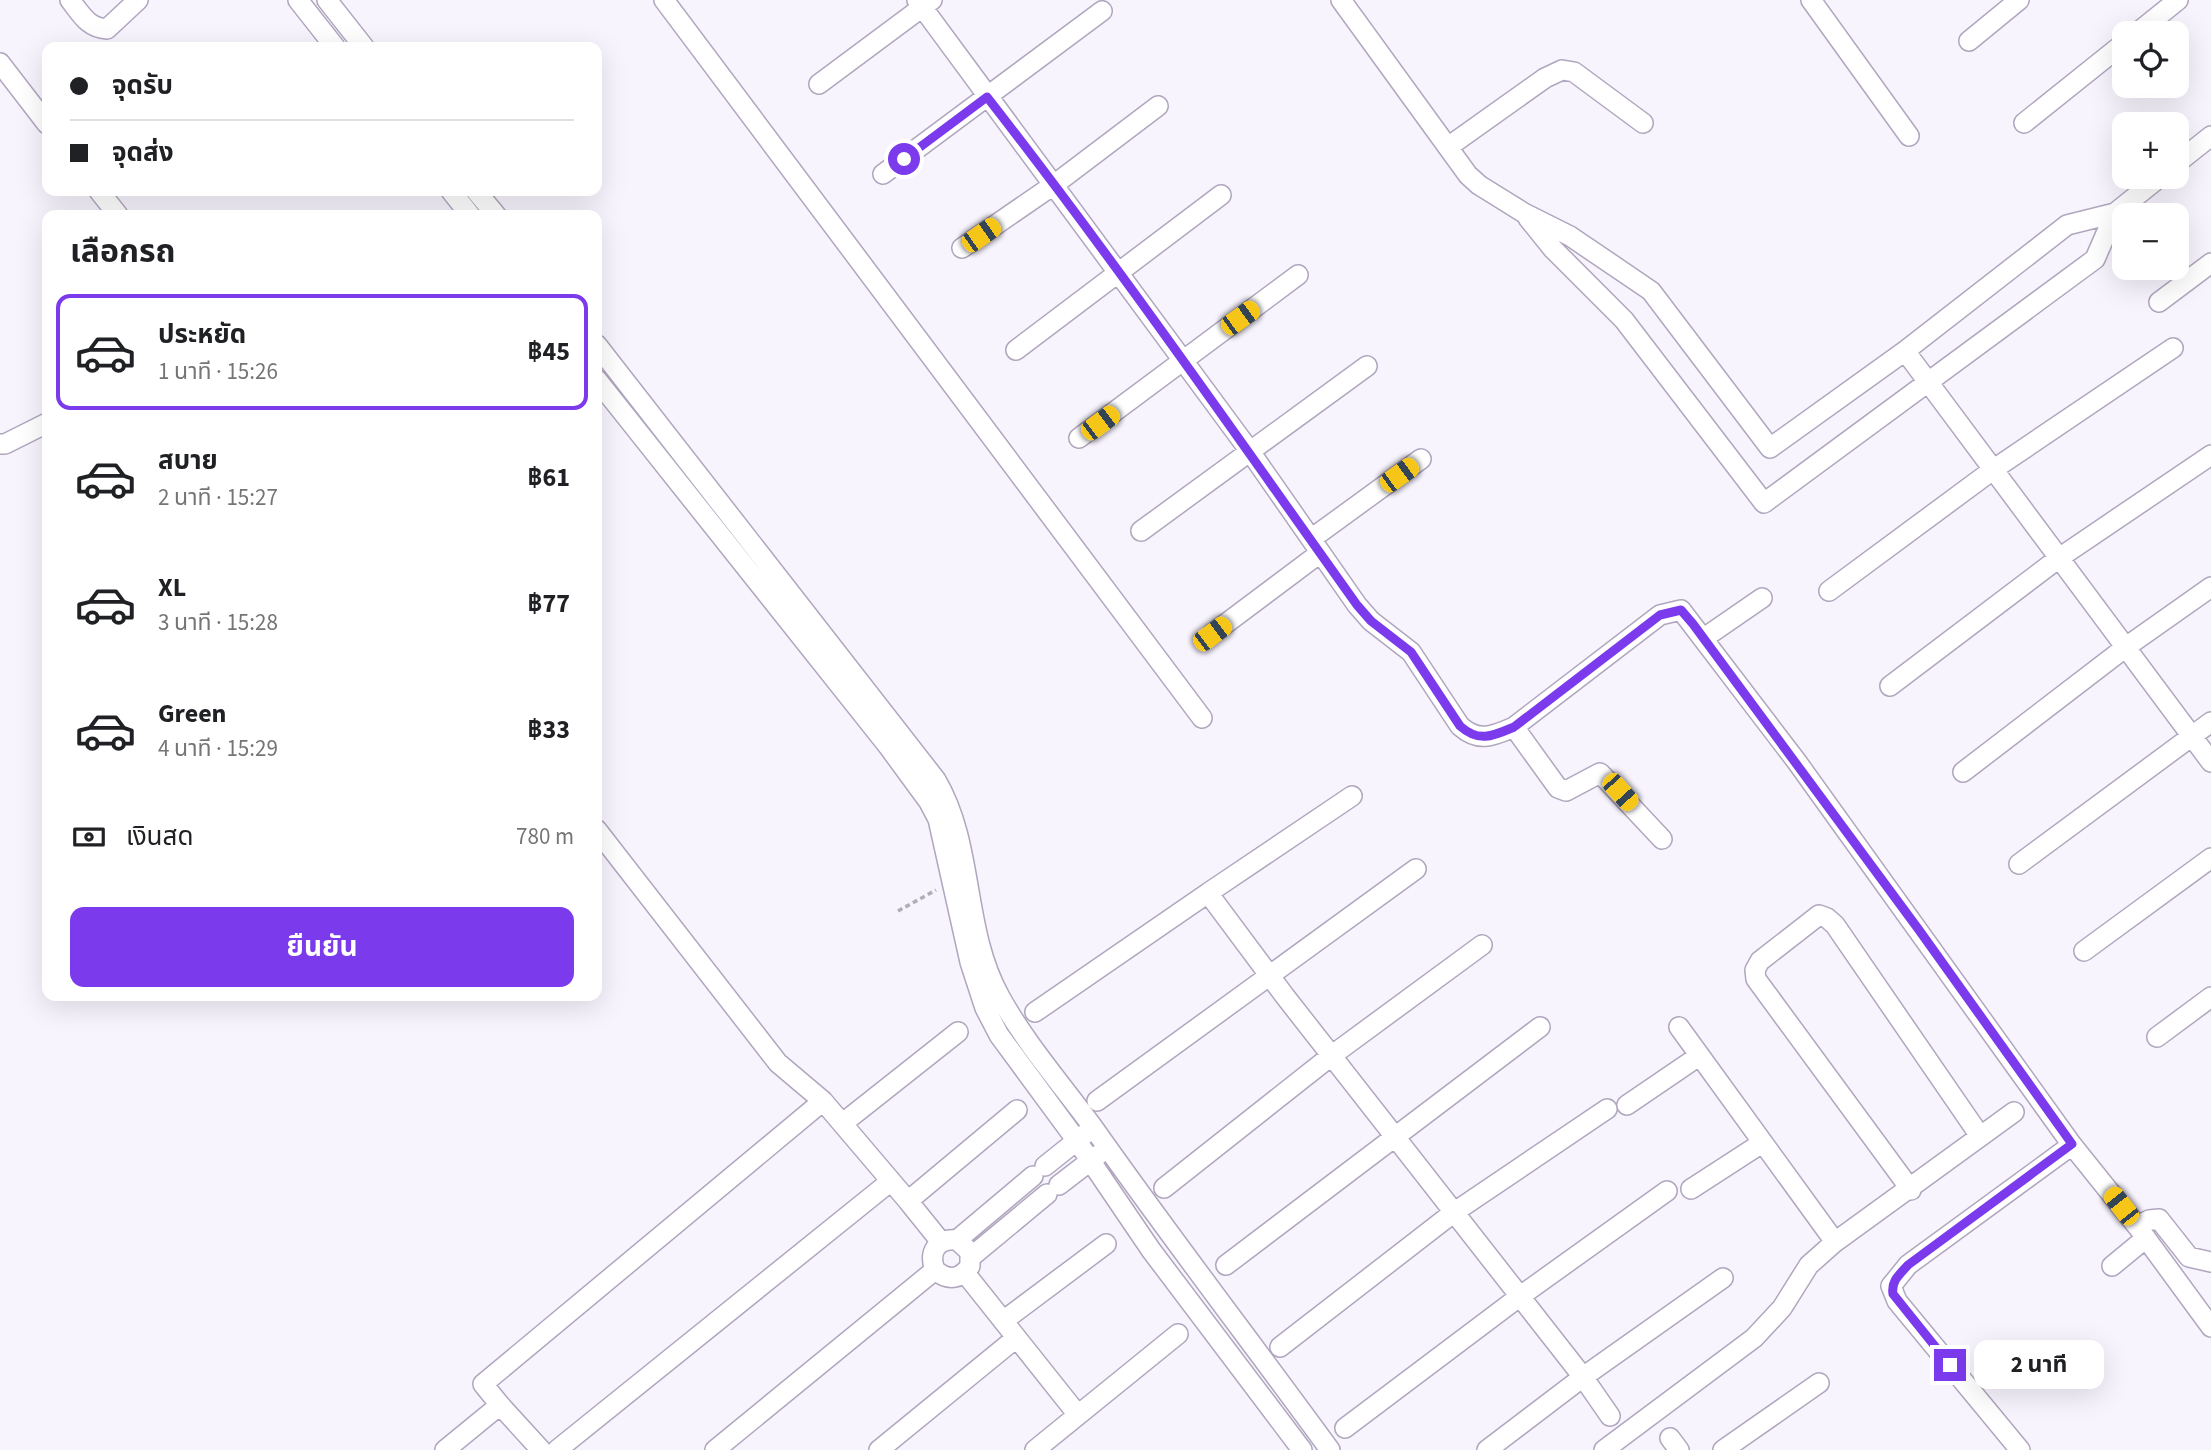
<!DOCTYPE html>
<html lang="th">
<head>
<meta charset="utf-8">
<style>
	:root { --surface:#fff; --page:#f6f6f6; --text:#202124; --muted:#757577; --line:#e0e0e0; --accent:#7c3aed }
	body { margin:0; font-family:"Source Sans 3","Noto Sans Thai",sans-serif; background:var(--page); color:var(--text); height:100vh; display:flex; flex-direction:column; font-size:26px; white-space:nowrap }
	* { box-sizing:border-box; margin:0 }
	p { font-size:23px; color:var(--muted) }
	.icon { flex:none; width:38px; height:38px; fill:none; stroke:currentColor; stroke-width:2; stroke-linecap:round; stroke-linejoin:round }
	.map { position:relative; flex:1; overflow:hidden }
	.details { position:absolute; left:42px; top:210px; width:560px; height:791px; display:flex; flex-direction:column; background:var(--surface); border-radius:14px; box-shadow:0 7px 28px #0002 }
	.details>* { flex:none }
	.top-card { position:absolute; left:42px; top:42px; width:560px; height:154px; border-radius:14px; box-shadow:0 7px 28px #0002; display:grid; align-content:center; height:154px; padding:0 28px; background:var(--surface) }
	.fabs { position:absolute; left:2112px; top:21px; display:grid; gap:14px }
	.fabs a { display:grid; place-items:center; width:77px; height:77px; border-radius:14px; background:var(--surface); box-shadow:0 7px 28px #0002; font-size:35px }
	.end { position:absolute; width:32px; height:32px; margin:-16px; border:9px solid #7c3aed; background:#fff; box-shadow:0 0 0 4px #fff }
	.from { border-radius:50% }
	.bubble { position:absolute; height:49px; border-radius:14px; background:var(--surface); box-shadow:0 7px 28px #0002; font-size:23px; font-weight:700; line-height:49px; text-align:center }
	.car { position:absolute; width:21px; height:42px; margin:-21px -10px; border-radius:9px; box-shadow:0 0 5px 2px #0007; background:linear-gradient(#f5c518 24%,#345 0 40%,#f5c518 0 76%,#345 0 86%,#f5c518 0) }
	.top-card b { display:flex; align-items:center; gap:24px; height:66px; font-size:26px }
	.top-card b+b { border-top:2px solid var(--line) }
	.top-card i { width:18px; height:18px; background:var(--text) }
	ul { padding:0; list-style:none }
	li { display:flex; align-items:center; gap:21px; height:116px; margin:0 14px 10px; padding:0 14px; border:4px solid transparent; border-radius:14px }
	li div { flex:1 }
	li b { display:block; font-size:26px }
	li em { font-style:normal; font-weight:700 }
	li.on { border-color:var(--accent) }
	li>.icon { width:63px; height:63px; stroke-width:1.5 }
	h2 { padding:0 28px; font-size:32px; line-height:84px }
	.pay { display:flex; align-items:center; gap:18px; height:77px; padding:0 28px; font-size:26px }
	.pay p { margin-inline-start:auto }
	.button { display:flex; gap:14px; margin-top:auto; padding:14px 28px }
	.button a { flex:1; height:80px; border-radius:14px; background:var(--accent); color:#fff; font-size:28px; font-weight:700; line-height:80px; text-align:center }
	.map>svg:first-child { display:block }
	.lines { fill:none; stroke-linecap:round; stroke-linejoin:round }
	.minor-casing { stroke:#b0a6be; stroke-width:22 }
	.path { stroke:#b1adb7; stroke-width:3.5; stroke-dasharray:5 3.5; stroke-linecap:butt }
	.minor { stroke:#fff; stroke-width:19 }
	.route { stroke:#7c3aed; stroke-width:9 }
</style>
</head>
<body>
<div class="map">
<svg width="2211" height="1450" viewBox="0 0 2211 1450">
	<rect width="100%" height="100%" fill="#f8f4fe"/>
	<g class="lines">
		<defs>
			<path id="minor" d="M 70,0 C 81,14 88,28 107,29 L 138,0
				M 298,0 L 335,47
				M 327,0 L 364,47
				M 664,0 L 1202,718
				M 917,0 L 1249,450 L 1357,605 L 1371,621 L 1411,652 L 1460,726 C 1479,743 1493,736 1514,727 L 1660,615 L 1681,610 L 1797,762 L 2072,1145 L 2137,1226 L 2211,1327
				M 1341,0 L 1468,175 L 1479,185 L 1524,213 L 1570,236 L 1651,291 L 1770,448 L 1905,351 L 2067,225 L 2115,213 L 2160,177
				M 1811,0 L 1909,136
				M 2137,33 L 2178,0
				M 1969,41 L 2019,0
				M 0,63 L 47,124
				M 819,84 L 932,0
				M 2024,123 L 2124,43
				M 1448,147 L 1545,78 L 1562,70 L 1574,72 L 1643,123
				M 2177,163 L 2211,136
				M 883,174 L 1102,11
				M 99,191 L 118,215
				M 451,191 L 470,215
				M 476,191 L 496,215
				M 1528,218 L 1553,249 L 1624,320 L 1764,503 L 2095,259 L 2115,213
				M 962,248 L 1055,184 L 1158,106
				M 2159,302 L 2211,263
				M 597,345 L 936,780 C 975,846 962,929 1000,997 C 1026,1044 1063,1086 1095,1130 C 1171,1238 1252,1343 1330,1450
				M 1016,350 L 1221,195
				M 1905,351 L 2211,762
				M 597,380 L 888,746 L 929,802 L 938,819 L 970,962 L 985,1008 L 999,1035 L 1077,1141 L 1151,1250 L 1302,1450
				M 1079,438 L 1298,275
				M 0,444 L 5,444 L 47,423
				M 1141,531 L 1367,366
				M 1311,539 L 1421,459
				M 1829,591 L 1994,469 L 2173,348
				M 1212,634 L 1320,553
				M 1704,638 L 1762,598
				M 1890,686 L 2059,558 L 2211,455
				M 1514,727 L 1558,788 L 1566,791 L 1600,773 L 1662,839
				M 1963,772 L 2126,647 L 2211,587
				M 597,830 L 778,1063 L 823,1101 L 908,1201
				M 2019,864 L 2211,722
				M 1208,893 L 1352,796
				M 2084,951 L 2211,858
				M 1035,1012 L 1208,893 L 1284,995 L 1583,1377 L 1487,1450
				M 1679,1027 L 1835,1242
				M 2157,1037 L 2211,997
				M 1097,1101 L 1416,869
				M 1627,1105 L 1699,1056
				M 843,1123 L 958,1032
				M 1045,1166 L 1085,1134
				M 1059,1185 L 1098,1155
				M 1164,1188 L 1331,1056 L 1482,945
				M 1691,1189 L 1762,1143
				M 1911,1190 L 1756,979 L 1755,970 L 1760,961 L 1819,915 L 1827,918 L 1835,925 L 1980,1136
				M 2137,1226 L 2149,1220 L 2159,1219 L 2189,1257 L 2211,1262
				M 957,1240 L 970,1252 L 970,1266 C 960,1280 948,1281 935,1270 C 928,1252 937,1238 957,1240 L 1033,1176
				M 941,1242 L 908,1201 L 1017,1110
				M 971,1257 L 1047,1194
				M 1226,1265 L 1540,1027
				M 2112,1266 L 2146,1238
				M 965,1273 L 1078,1415
				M 1003,1321 L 1106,1244
				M 1280,1347 L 1453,1213 L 1607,1109
				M 500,1405 L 483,1384 L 823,1101
				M 1610,1416 L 1583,1377 L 1723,1278
				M 1345,1428 L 1519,1297 L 1667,1191
				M 1670,1438 L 1679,1450
				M 445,1450 L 500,1405 L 541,1450
				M 557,1450 L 891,1181
				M 715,1450 L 935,1270
				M 879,1450 L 1016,1338
				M 1035,1450 L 1178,1334
				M 1604,1450 L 1754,1338 L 1782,1308 L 1809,1265 L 1835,1242 L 2014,1112
				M 1723,1450 L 1819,1383
				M 2020,1450 L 1897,1301 L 1891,1286 L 1908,1265 L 2072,1145"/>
		</defs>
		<use href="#minor" class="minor-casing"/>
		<path class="path" d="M 898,911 L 936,890"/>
		<use href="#minor" class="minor"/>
	</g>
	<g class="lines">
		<path class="route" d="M 904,159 L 987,97 C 1116,262 1235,434 1357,605 L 1371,621 L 1411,652 L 1460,726 C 1479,743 1493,736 1514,727 L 1660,615 L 1681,610 L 1693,624 L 1919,930 L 2072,1144 L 1908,1265 C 1899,1275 1891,1281 1893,1294 L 1950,1365"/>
	</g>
</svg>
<div class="fabs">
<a><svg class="icon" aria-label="locate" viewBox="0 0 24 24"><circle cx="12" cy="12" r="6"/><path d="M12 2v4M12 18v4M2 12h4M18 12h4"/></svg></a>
<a>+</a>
<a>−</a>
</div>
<i class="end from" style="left:904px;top:159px"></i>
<i class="end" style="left:1950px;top:1365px"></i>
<div class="bubble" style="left:1974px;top:1340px;width:130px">2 นาที</div>
<i class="car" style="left:981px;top:235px;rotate:55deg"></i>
<i class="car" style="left:1240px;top:318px;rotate:54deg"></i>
<i class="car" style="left:1100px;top:423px;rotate:53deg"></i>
<i class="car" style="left:1399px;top:475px;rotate:54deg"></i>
<i class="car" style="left:1212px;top:634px;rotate:53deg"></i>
<i class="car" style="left:1620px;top:792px;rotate:138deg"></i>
<i class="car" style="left:2121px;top:1206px;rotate:322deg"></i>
<div class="top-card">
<b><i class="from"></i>จุดรับ</b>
<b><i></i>จุดส่ง</b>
</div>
<section class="details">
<h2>เลือกรถ</h2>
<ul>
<li class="on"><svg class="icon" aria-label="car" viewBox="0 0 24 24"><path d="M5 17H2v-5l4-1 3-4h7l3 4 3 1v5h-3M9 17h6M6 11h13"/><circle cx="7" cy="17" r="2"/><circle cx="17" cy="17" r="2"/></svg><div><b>ประหยัด</b><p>1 นาที · 15:26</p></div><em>฿45</em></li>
<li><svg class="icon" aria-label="car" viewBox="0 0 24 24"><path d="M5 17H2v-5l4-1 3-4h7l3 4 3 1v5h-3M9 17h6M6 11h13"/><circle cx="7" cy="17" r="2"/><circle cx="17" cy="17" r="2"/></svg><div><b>สบาย</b><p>2 นาที · 15:27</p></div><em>฿61</em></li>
<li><svg class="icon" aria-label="car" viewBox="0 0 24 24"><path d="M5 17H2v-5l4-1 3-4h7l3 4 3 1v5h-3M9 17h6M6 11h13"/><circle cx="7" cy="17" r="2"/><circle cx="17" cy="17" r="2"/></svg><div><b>XL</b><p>3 นาที · 15:28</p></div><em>฿77</em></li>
<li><svg class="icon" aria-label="car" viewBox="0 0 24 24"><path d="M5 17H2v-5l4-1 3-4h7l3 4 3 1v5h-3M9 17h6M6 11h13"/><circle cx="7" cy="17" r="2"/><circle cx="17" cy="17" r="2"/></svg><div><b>Green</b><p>4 นาที · 15:29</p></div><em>฿33</em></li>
</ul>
<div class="pay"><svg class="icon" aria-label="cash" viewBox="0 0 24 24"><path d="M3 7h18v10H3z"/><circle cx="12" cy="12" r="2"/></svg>เงินสด<p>780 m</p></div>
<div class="button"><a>ยืนยัน</a></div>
</section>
</div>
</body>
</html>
